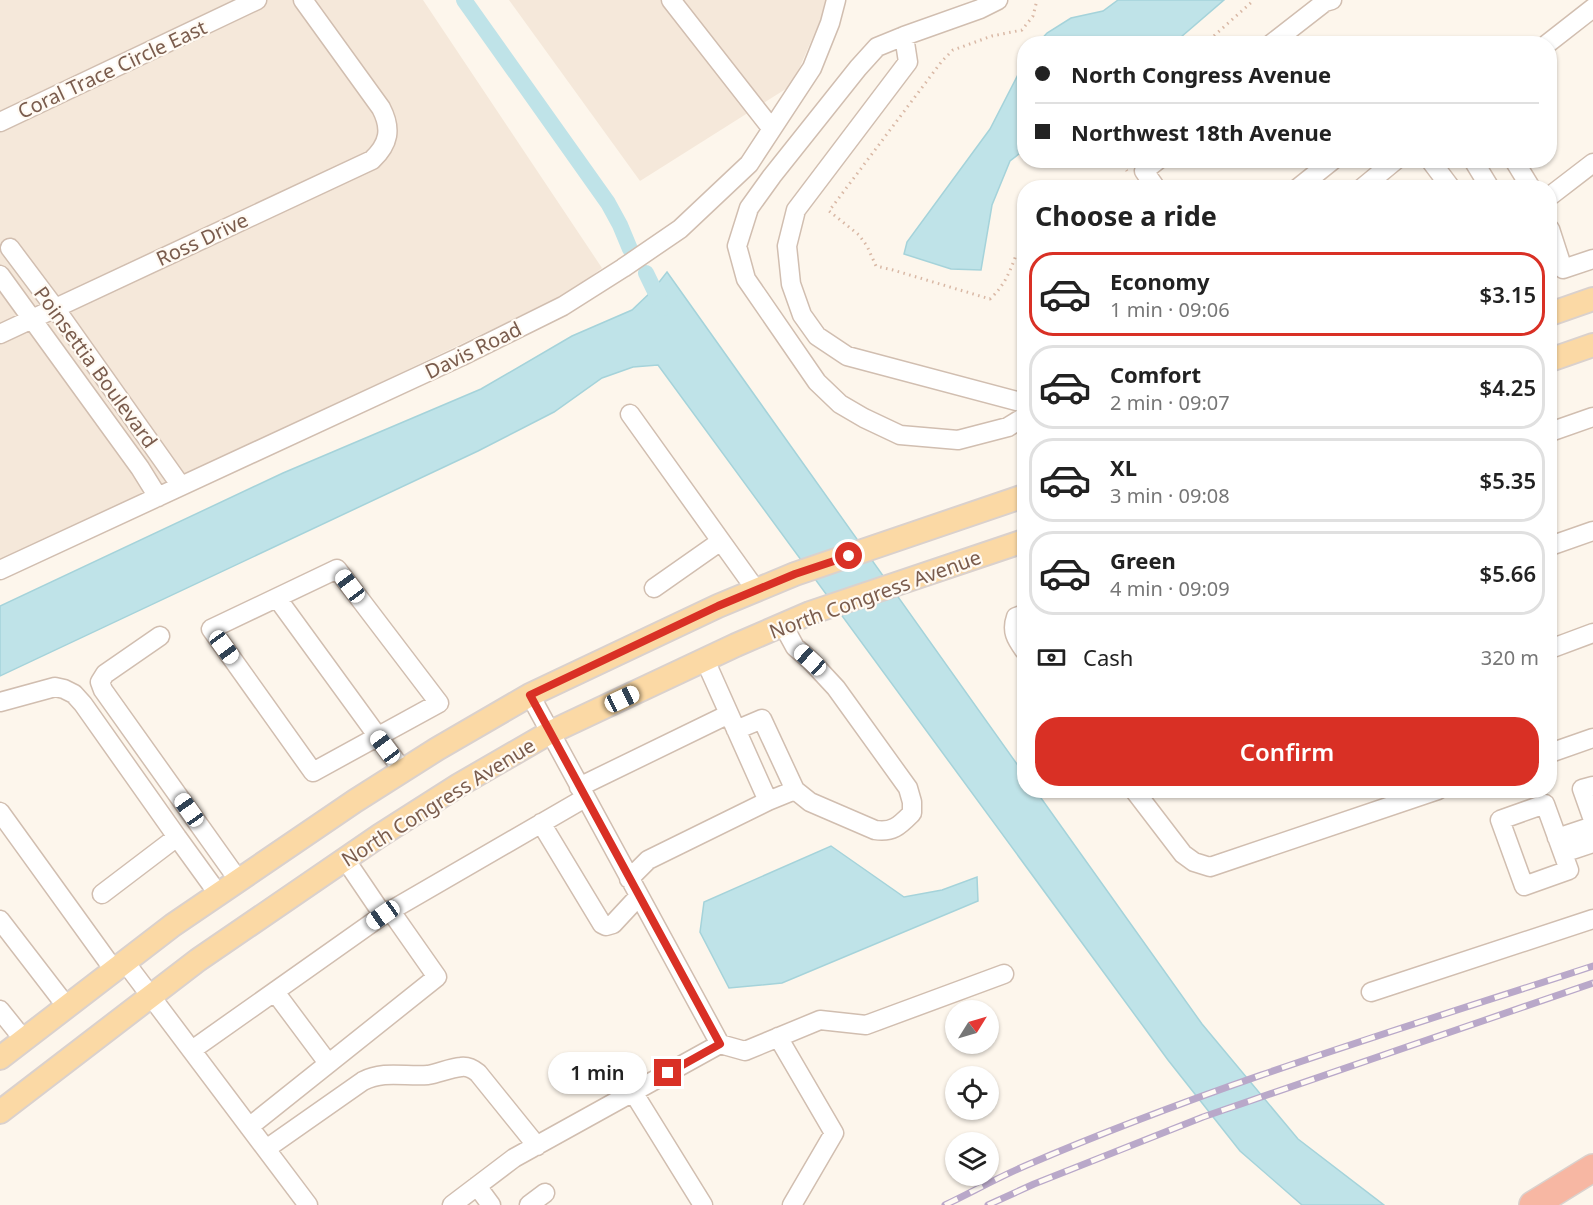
<!DOCTYPE html>
<html lang="en">
<head>
<meta charset="utf-8">
<style>
	:root { --surface:#fff; --page:#f2f2f2; --text:#222; --muted:#767676; --line:#e0e0e0; --accent:#d93025 }
	body { margin:0; font-family:"Noto Sans",sans-serif; background:var(--page); color:var(--text); height:100vh; display:flex; flex-direction:column; font-size:22px; white-space:nowrap }
	* { box-sizing:border-box; margin:0 }
	p { font-size:20px; color:var(--muted) }
	.icon { flex:none; width:33px; height:33px; fill:none; stroke:currentColor; stroke-width:2; stroke-linecap:round; stroke-linejoin:round }
	.map { position:relative; flex:1; overflow:hidden }
	.sheet { position:absolute; left:1017px; top:180px; width:540px; height:618px; display:flex; flex-direction:column; background:var(--surface); border-radius:24px; box-shadow:0 2px 4px #0004 }
	.sheet>* { flex:none }
	.banner { position:absolute; left:1017px; top:36px; width:540px; height:132px; border-radius:24px; box-shadow:0 2px 4px #0004; display:grid; align-content:center; height:132px; padding:0 18px; background:var(--surface) }
	.needle { width:39px; rotate:53deg }
	.controls { position:absolute; left:945px; top:1000px; display:grid; gap:12px }
	.controls a { display:grid; place-items:center; width:54px; height:54px; border-radius:50%; background:var(--surface); box-shadow:0 2px 4px #0004; font-size:30px }
	.end { position:absolute; width:27px; height:27px; margin:-14px; border:8px solid #d93025; background:#fff; box-shadow:0 0 0 3px #fff }
	.from { border-radius:50% }
	.bubble { position:absolute; height:42px; border-radius:21px; background:var(--surface); box-shadow:0 2px 4px #0004; font-size:20px; font-weight:600; line-height:42px; text-align:center }
	.car { position:absolute; width:18px; height:36px; margin:-18px -9px; border-radius:8px; box-shadow:0 0 4px 2px #0007; background:linear-gradient(#fff 24%,#345 0 40%,#fff 0 76%,#345 0 86%,#fff 0) }
	.banner b { display:flex; align-items:center; gap:21px; height:57px; font-size:22px }
	.banner b+b { border-top:2px solid var(--line) }
	.banner i { width:15px; height:15px; background:var(--text) }
	ul { padding:0; list-style:none }
	li { display:flex; align-items:center; gap:18px; height:84px; margin:0 12px 9px; padding:0 6px; border:3px solid var(--line); border-radius:24px }
	li div { flex:1 }
	li b { display:block; font-size:22px }
	li em { font-style:normal; font-weight:600 }
	li.on { border-color:var(--accent) }
	li>.icon { width:54px; height:54px; stroke-width:1.5 }
	h2 { padding:0 18px; font-size:27px; line-height:72px }
	.pay { display:flex; align-items:center; gap:15px; height:66px; padding:0 18px; font-size:22px }
	.pay p { margin-inline-start:auto }
	.action { display:flex; gap:12px; margin-top:auto; padding:12px 18px }
	.action a { flex:1; height:69px; border-radius:24px; background:var(--accent); color:#fff; font-size:24px; font-weight:600; line-height:69px; text-align:center }
	.map>svg:first-child { display:block }
	.residential { fill:#f5e8da }
	.water { fill:#bfe3e8; stroke:#a5d3da; stroke-width:1.5 }
	.lines { fill:none; stroke-linecap:round; stroke-linejoin:round }
	.canal { stroke:#bfe3e8; stroke-width:16 }
	.minor-casing { stroke:#d1beb0; stroke-width:21 }
	.major-casing { stroke:#dad1cd; stroke-width:26 }
	.highway-casing { stroke:#dad1cd; stroke-width:30 }
	.path { stroke:#d9b8a5; stroke-width:3; stroke-dasharray:1.5 4.5; stroke-linecap:butt }
	.minor { stroke:#fff; stroke-width:18 }
	.major { stroke:#fbd9a5; stroke-width:22 }
	.highway { stroke:#f7b7a3; stroke-width:27 }
	.rail-casing { stroke:#b9a8c9; stroke-width:7 }
	.rail { stroke:#fffaf3; stroke-width:4.5; stroke-dasharray:14; stroke-linecap:butt }
	.route { stroke:#d93025; stroke-width:8 }
	.labels { text-anchor:middle; dominant-baseline:central; stroke-width:4.5; stroke-linejoin:round; paint-order:stroke }
	.street-label { font-size:20px; fill:#7a5c4d; stroke:#fffaf3 }
</style>
</head>
<body>
<div class="map">
<svg width="1593" height="1205" viewBox="0 0 1593 1205">
	<rect width="100%" height="100%" fill="#fdf6ec"/>
	<path class="residential" d="M 0,0 L 423,0 L 602,268 L 570,292 L 0,564 Z
		M 509,0 L 829,0 L 792,85 L 640,181 Z"/>
	<path class="water" d="M 1118,0 L 1224,0 L 1174,43 L 1038,43 L 1047,33 L 1071,18 L 1103,11 Z
		M 1024,63 L 1024,150 L 1010,161 L 992,205 L 981,270 L 951,269 L 904,254 L 907,242 L 990,129 Z
		M 667,272 L 1024,774 L 1024,790 L 1036,791 L 1202,1024 L 1298,1139 L 1384,1205 L 1302,1205 L 1240,1151 L 1168,1060 L 658,365 L 633,367 L 602,378 L 554,412 L 478,451 L 0,676 L 0,606 L 283,473 L 481,389 L 572,336 L 632,310 L 653,290 Z
		M 831,846 L 904,897 L 942,890 L 977,877 L 978,901 L 782,983 L 729,988 L 700,932 L 704,902 Z"/>
	<g class="lines">
		<path class="canal" d="M 464,0 L 608,203 L 620,225 L 630,249
			M 646,273 L 663,308"/>
		<defs>
			<path id="minor" d="M 671,0 L 772,129
				M 998,0 L 980,9 L 904,36 L 877,47 L 858,68 L 772,176 L 749,208 L 737,246 L 746,279 L 817,382 L 840,404 L 864,418 L 900,435 L 958,440 L 1008,427 L 1024,417
				M 904,36 L 908,62 L 796,210 L 787,246 L 791,284 L 802,315 L 817,336 L 847,356 L 1024,403
				M 1271,44 L 1325,2 L 1332,0
				M 1547,44 L 1593,8
				M 0,122 L 257,0
				M 1430,160 L 1451,188
				M 1473,160 L 1490,188
				M 1514,160 L 1531,188
				M 1156,188 L 1144,171 L 1158,160
				M 1298,188 L 1333,160
				M 1362,188 L 1396,160
				M 1550,196 L 1593,163
				M 1550,229 L 1563,269 L 1593,259
				M 10,248 L 55,308 L 181,486
				M 0,275 L 140,468 L 158,497
				M 0,334 L 372,160 C 389,144 392,129 381,108 L 303,0
				M 630,414 L 756,590
				M 1550,432 L 1593,417
				M 1550,546 L 1593,531
				M 337,569 L 439,703 L 313,772 L 211,629 Z
				M 0,570 L 462,356 L 563,306 L 623,268 L 680,229 L 749,164 L 812,68 L 830,23 L 836,0
				M 654,588 L 721,541
				M 277,598 L 403,771
				M 1024,614 L 1016,617 C 1011,631 1016,639 1024,650
				M 783,625 L 795,647 L 810,660 L 836,688 L 908,788 L 912,802 L 912,813 C 900,825 893,833 875,830 L 810,802 L 795,790
				M 160,636 L 105,674 L 100,682 L 103,690 L 239,881
				M 1550,649 L 1593,633
				M 530,695 L 720,1044
				M 0,702 L 55,687 L 64,689 L 74,694 L 83,704 L 177,837
				M 736,730 L 762,719 L 795,790 L 768,801
				M 1550,753 L 1593,738
				M 1593,786 L 1582,789 L 1593,820
				M 579,787 L 729,714
				M 1134,790 L 1183,854 L 1194,862 L 1210,867 L 1438,790
				M 1545,804 L 1569,870 L 1524,886 L 1500,820 Z
				M 0,812 L 114,970
				M 541,823 L 602,924 L 606,926 L 613,924 L 639,896
				M 1557,838 L 1593,826
				M 1563,853 L 1593,843
				M 345,859 L 383,915
				M 629,879 L 648,860 L 768,801 L 705,660
				M 102,894 L 177,837 L 219,895
				M 0,920 L 67,1007
				M 125,962 L 308,1205
				M 275,992 L 328,1063
				M 1371,992 L 1593,919
				M 0,1010 L 24,1040
				M 778,1037 L 834,1133 L 792,1205
				M 192,1050 L 383,915 L 585,798
				M 633,1092 L 703,1205
				M 249,1127 L 437,977 L 390,910
				M 266,1149 L 363,1081 C 384,1070 406,1077 428,1075 C 439,1073 450,1068 461,1067 C 468,1066 473,1069 478,1073 L 537,1146
				M 477,1186 L 491,1205
				M 452,1205 L 514,1158 L 720,1044 L 745,1051 L 820,1020 L 866,1025 L 1004,974
				M 529,1205 L 545,1193"/>
			<path id="major" d="M 1550,314 L 1593,299
				M 1550,360 L 1593,345
				M 0,1058 L 173,925 L 355,801 L 437,749 L 530,695 L 718,606 L 795,574 L 1024,496
				M 0,1112 L 198,960 L 379,836 L 459,785 L 549,733 L 736,645 L 810,613 L 1024,541"/>
			<path id="highway" d="M 1533,1205 L 1593,1168"/>
		</defs>
		<use href="#minor" class="minor-casing"/>
		<use href="#major" class="major-casing"/>
		<use href="#highway" class="highway-casing"/>
		<path class="path" d="M 1205,44 L 1254,0
			M 1120,160 L 1127,171
			M 1024,260 L 1016,255 C 1010,272 1004,286 990,299 L 893,270 L 876,266 L 867,246 L 859,235 L 829,211 L 942,61 L 953,50 L 992,36 L 1022,30 L 1033,16 L 1037,0"/>
		<use href="#minor" class="minor"/>
		<use href="#major" class="major"/>
		<use href="#highway" class="highway"/>
		<defs>
			<path id="rail" d="M 945,1205 C 972,1192 999,1177 1027,1165 C 1211,1086 1403,1028 1593,966
				M 988,1205 L 1034,1184 L 1203,1117 L 1593,983"/>
		</defs>
		<use href="#rail" class="rail-casing"/>
		<use href="#rail" class="rail"/>
	</g>
	<g class="lines">
		<path class="route" d="M 668,1073 L 720,1044 L 530,695 L 718,606 L 795,574 L 849,556"/>
	</g>
	<g class="labels">
		<g class="street-label">
			<text transform="translate(112 69) rotate(-25)">Coral Trace Circle East</text>
			<text transform="translate(202 239) rotate(-25)">Ross Drive</text>
			<text transform="translate(473 350) rotate(-26)">Davis Road</text>
			<text transform="translate(96 367) rotate(54)">Poinsettia Boulevard</text>
			<text transform="translate(875 594) rotate(-20)">North Congress Avenue</text>
			<text transform="translate(438 802) rotate(-32)">North Congress Avenue</text>
		</g>
	</g>
</svg>
<div class="controls">
<a><svg class="needle" viewBox="-14 -14 28 28"><path d="M0-13l5 13h-10z" fill="#e53935"/><path d="M0 13l5-13h-10z" fill="#767676"/></svg></a>
<a><svg class="icon" aria-label="locate" viewBox="0 0 24 24"><circle cx="12" cy="12" r="6"/><path d="M12 2v4M12 18v4M2 12h4M18 12h4"/></svg></a>
<a><svg class="icon" aria-label="layers" viewBox="0 0 24 24"><path d="M12 4l9 5-9 5-9-5zM3 14l9 5 9-5"/></svg></a>
</div>
<i class="end from" style="left:849px;top:556px"></i>
<i class="end" style="left:668px;top:1073px"></i>
<div class="bubble" style="left:548px;top:1052px;width:99px">1 min</div>
<i class="car" style="left:350px;top:586px;rotate:323deg"></i>
<i class="car" style="left:224px;top:647px;rotate:144deg"></i>
<i class="car" style="left:810px;top:660px;rotate:312deg"></i>
<i class="car" style="left:622px;top:699px;rotate:65deg"></i>
<i class="car" style="left:385px;top:747px;rotate:323deg"></i>
<i class="car" style="left:189px;top:810px;rotate:325deg"></i>
<i class="car" style="left:383px;top:915px;rotate:235deg"></i>
<div class="banner">
<b><i class="from"></i>North Congress Avenue</b>
<b><i></i>Northwest 18th Avenue</b>
</div>
<section class="sheet">
<h2>Choose a ride</h2>
<ul>
<li class="on"><svg class="icon" aria-label="car" viewBox="0 0 24 24"><path d="M5 17H2v-5l4-1 3-4h7l3 4 3 1v5h-3M9 17h6M6 11h13"/><circle cx="7" cy="17" r="2"/><circle cx="17" cy="17" r="2"/></svg><div><b>Economy</b><p>1 min · 09:06</p></div><em>$3.15</em></li>
<li><svg class="icon" aria-label="car" viewBox="0 0 24 24"><path d="M5 17H2v-5l4-1 3-4h7l3 4 3 1v5h-3M9 17h6M6 11h13"/><circle cx="7" cy="17" r="2"/><circle cx="17" cy="17" r="2"/></svg><div><b>Comfort</b><p>2 min · 09:07</p></div><em>$4.25</em></li>
<li><svg class="icon" aria-label="car" viewBox="0 0 24 24"><path d="M5 17H2v-5l4-1 3-4h7l3 4 3 1v5h-3M9 17h6M6 11h13"/><circle cx="7" cy="17" r="2"/><circle cx="17" cy="17" r="2"/></svg><div><b>XL</b><p>3 min · 09:08</p></div><em>$5.35</em></li>
<li><svg class="icon" aria-label="car" viewBox="0 0 24 24"><path d="M5 17H2v-5l4-1 3-4h7l3 4 3 1v5h-3M9 17h6M6 11h13"/><circle cx="7" cy="17" r="2"/><circle cx="17" cy="17" r="2"/></svg><div><b>Green</b><p>4 min · 09:09</p></div><em>$5.66</em></li>
</ul>
<div class="pay"><svg class="icon" aria-label="cash" viewBox="0 0 24 24"><path d="M3 7h18v10H3z"/><circle cx="12" cy="12" r="2"/></svg>Cash<p>320 m</p></div>
<div class="action"><a>Confirm</a></div>
</section>
</div>
</body>
</html>
